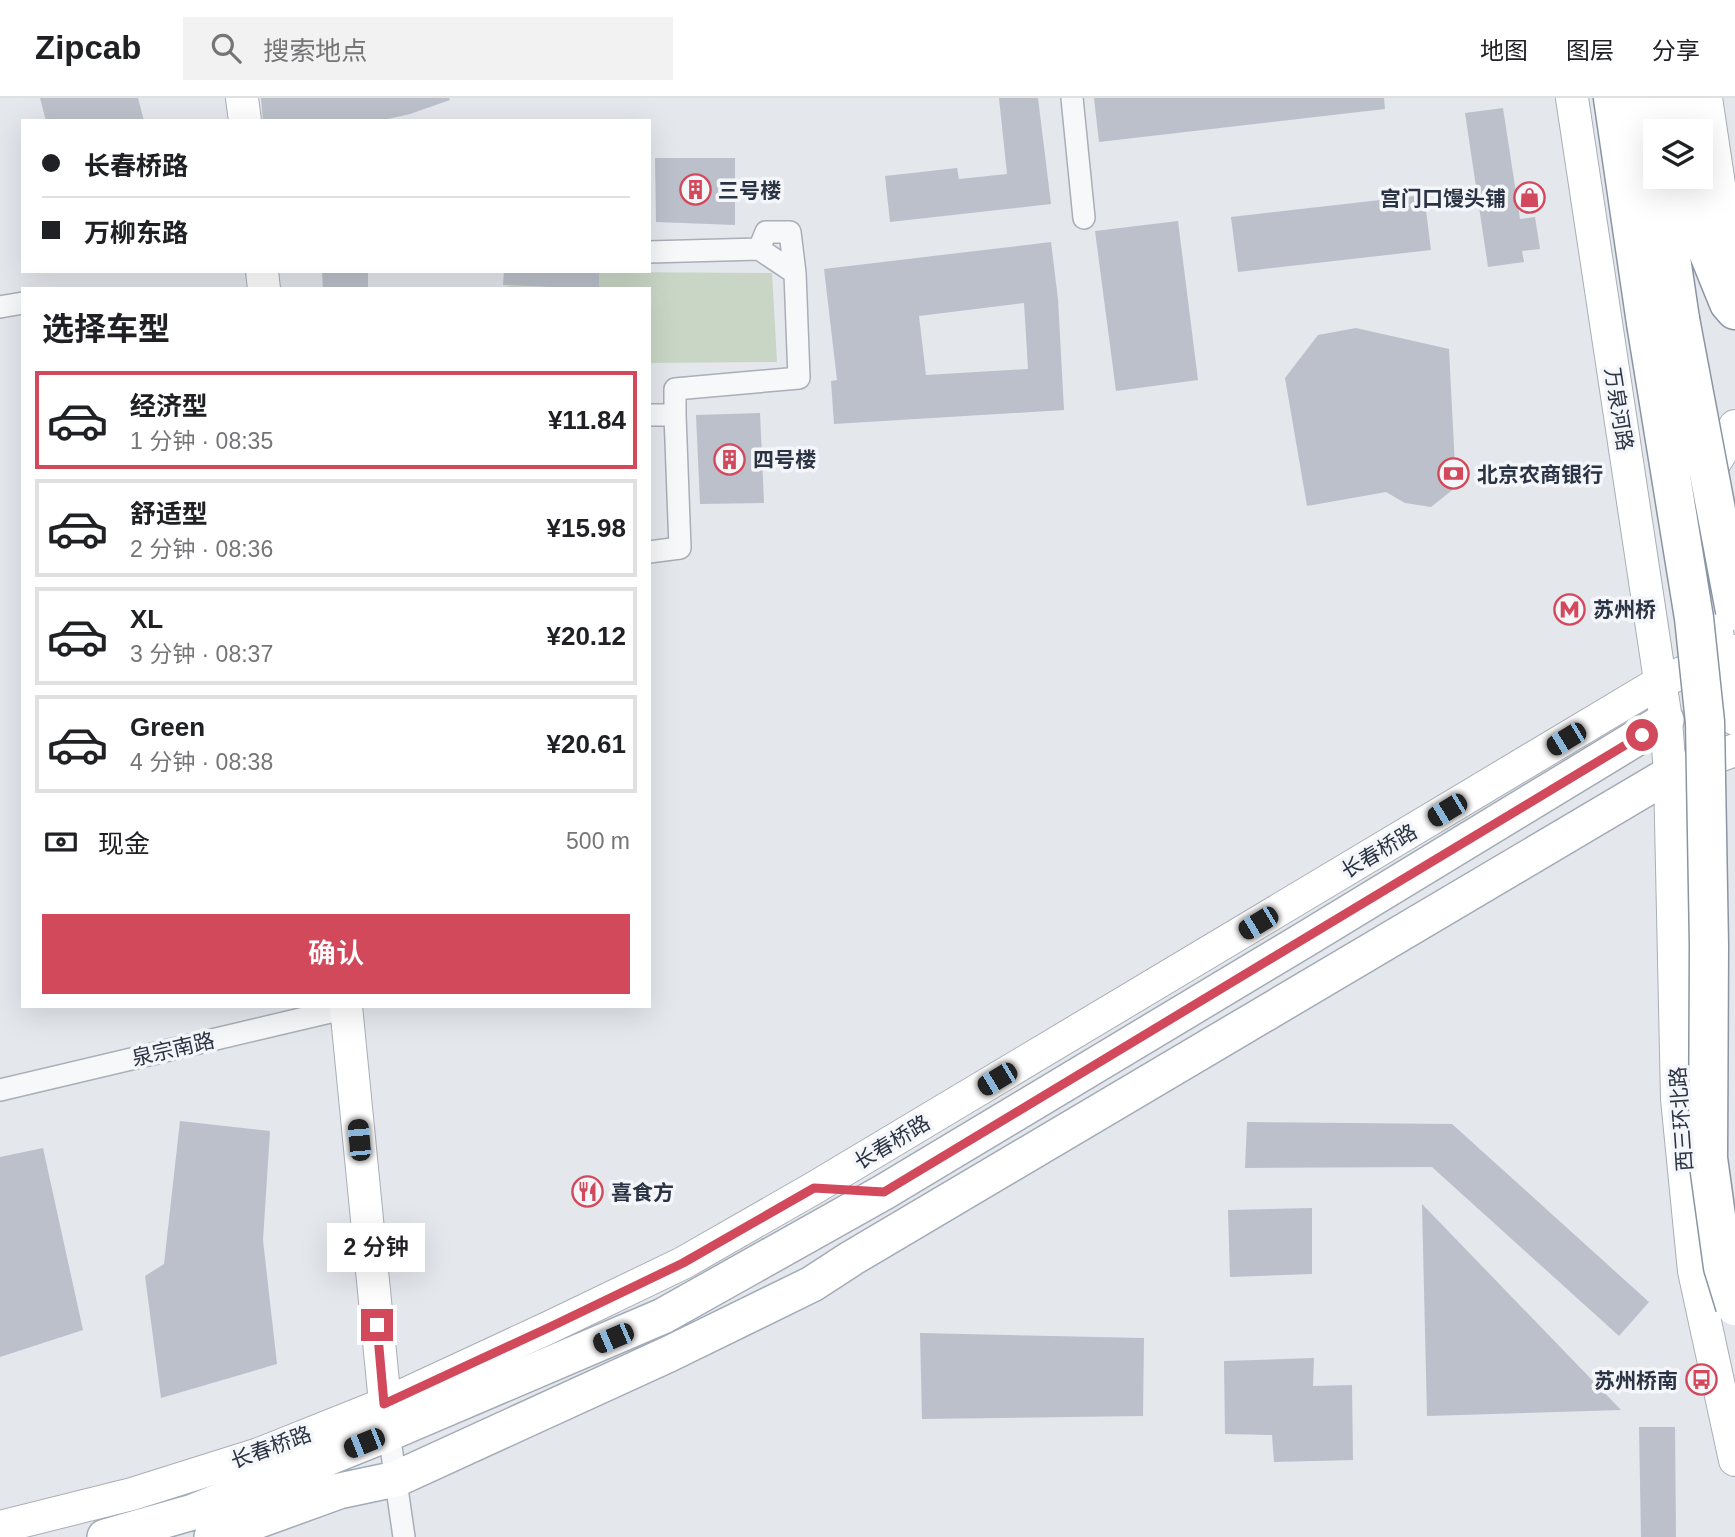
<!DOCTYPE html>
<html lang="zh">
<head>
<meta charset="utf-8">
<style>
	:root { --surface:#fff; --page:#f2f2f2; --text:#202124; --muted:#757577; --line:#e0e0e0; --accent:#d1495b }
	body { margin:0; font-family:Arial,"Noto Sans SC",sans-serif; background:var(--page); color:var(--text); height:100vh; display:flex; flex-direction:column; font-size:26px; white-space:nowrap }
	* { box-sizing:border-box; margin:0 }
	p { font-size:23px; color:var(--muted) }
	.icon { flex:none; width:38px; height:38px; fill:none; stroke:currentColor; stroke-width:2; stroke-linecap:round; stroke-linejoin:round }
	.map { position:relative; flex:1; overflow:hidden }
	.side { position:absolute; left:21px; top:189px; width:630px; height:721px; display:flex; flex-direction:column; background:var(--surface); border-radius:0px; box-shadow:0 7px 28px #0002 }
	.side>* { flex:none }
	.banner { position:absolute; left:21px; top:21px; width:630px; height:154px; border-radius:0px; box-shadow:0 7px 28px #0002; display:grid; align-content:center; height:154px; padding:0 21px; background:var(--surface) }
	.tools { position:absolute; left:1643px; top:21px; display:grid; gap:14px }
	.tools a { display:grid; place-items:center; width:70px; height:70px; border-radius:0px; background:var(--surface); box-shadow:0 7px 28px #0002; font-size:35px }
	.end { position:absolute; width:32px; height:32px; margin:-16px; border:9px solid #d1495b; background:#fff; box-shadow:0 0 0 4px #fff }
	.from { border-radius:50% }
	.bubble { position:absolute; height:49px; border-radius:0px; background:var(--surface); box-shadow:0 7px 28px #0002; font-size:23px; font-weight:600; line-height:49px; text-align:center }
	.car { position:absolute; width:21px; height:42px; margin:-21px -10px; border-radius:9px; box-shadow:0 0 5px 2px #0007; background:linear-gradient(#222 24%,#8ab4d8 0 40%,#222 0 76%,#8ab4d8 0 86%,#222 0) }
	.banner b { display:flex; align-items:center; gap:24px; height:66px; font-size:26px }
	.banner b+b { border-top:2px solid var(--line) }
	.banner i { width:18px; height:18px; background:var(--text) }
	ul { padding:0; list-style:none }
	li { display:flex; align-items:center; gap:21px; height:98px; margin:0 14px 10px; padding:0 7px; border:4px solid var(--line); border-radius:0px }
	li div { flex:1 }
	li b { display:block; font-size:26px }
	li em { font-style:normal; font-weight:600 }
	li.on { border-color:var(--accent) }
	li>.icon { width:63px; height:63px; stroke-width:1.5 }
	h2 { padding:0 21px; font-size:32px; line-height:84px }
	.pay { display:flex; align-items:center; gap:18px; height:77px; padding:0 21px; font-size:26px }
	.pay p { margin-inline-start:auto }
	.primary-button { display:flex; gap:14px; margin-top:auto; padding:14px 21px }
	.primary-button a { flex:1; height:80px; border-radius:0px; background:var(--accent); color:#fff; font-size:28px; font-weight:600; line-height:80px; text-align:center }
	header { display:flex; align-items:center; gap:42px; box-sizing:border-box; height:98px; padding:0 35px; background:var(--surface); border-bottom:2px solid var(--line) }
	header strong { font-size:33px }
	nav { display:flex; gap:38px; margin-inline-start:auto; font-size:24px }
	.search { width:490px; height:63px; background:var(--page); display:flex; align-items:center; gap:18px; box-sizing:border-box; padding:0 24px; border-radius:0px; color:var(--muted); font-size:26px }
	.map>svg:first-child { display:block }
	.green { fill:#c9d6c5 }
	.building { fill:#bbc0ca; fill-rule:evenodd }
	.lines { fill:none; stroke-linecap:round; stroke-linejoin:round }
	.street-casing { stroke:#a9aeb7; stroke-width:24 }
	.secondary-casing { stroke:#a9aeb7; stroke-width:34 }
	.primary-casing { stroke:#a3abb8; stroke-width:38 }
	.highway-casing { stroke:#8b94a3; stroke-width:41 }
	.street { stroke:#f7f8fa; stroke-width:21 }
	.secondary { stroke:#fff; stroke-width:32 }
	.primary { stroke:#fff; stroke-width:35 }
	.highway { stroke:#fff; stroke-width:38 }
	.highway-bridge-casing { stroke:#8b94a3; stroke-width:41; stroke-linecap:butt }
	.highway-bridge { stroke:#fff; stroke-width:38 }
	.route { stroke:#d1495b; stroke-width:9 }
	.labels { text-anchor:middle; dominant-baseline:central; stroke-width:7; stroke-linejoin:round; paint-order:stroke }
	.poi-label { font-size:21px; font-weight:bold; fill:#2b3445; stroke:#f4f6f9; text-anchor:start }
	.street-label { font-size:21px; fill:#2b3445; stroke:#f4f6f9 }
</style>
</head>
<body>
<header>
<strong>Zipcab</strong>
<div class="search"><svg class="icon" aria-label="search" viewBox="0 0 24 24"><circle cx="10" cy="10" r="6"/><path d="M15 15l6 6"/></svg>搜索地点</div>
<nav><a>地图</a><a>图层</a><a>分享</a></nav>
</header>
<div class="map">
<svg width="1735" height="1439" viewBox="0 0 1735 1439">
	<rect width="100%" height="100%" fill="#e4e7ec"/>
	<path class="green" d="M 599,174 L 772,175 L 777,264 L 649,265 L 649,191 L 489,191 L 510,188 L 599,191 Z"/>
	<path class="building" d="M 40,0 L 138,0 L 144,23 L 46,23 Z
		M 261,0 L 449,0 L 450,2 L 410,16 L 379,23 L 263,23 Z
		M 999,0 L 1038,0 L 1051,106 L 890,124 L 885,78 L 957,70 L 959,81 L 1007,76 Z
		M 1094,0 L 1384,0 L 1385,11 L 1099,44 Z
		M 1503,10 L 1520,121 L 1535,119 L 1540,151 L 1522,153 L 1524,164 L 1488,169 L 1465,15 Z
		M 655,60 L 735,60 L 735,127 L 656,124 Z
		M 1424,97 L 1431,152 L 1238,174 L 1231,119 Z
		M 1178,123 L 1198,282 L 1116,293 L 1095,133 Z
		M 1051,144 L 1058,201 L 1064,312 L 834,326 L 831,283 L 837,282 L 824,171 ZM 1024,205 L 1028,271 L 926,277 L 919,218 Z
		M 322,173 L 368,173 L 368,191 L 323,191 Z
		M 504,173 L 599,173 L 599,191 L 503,187 Z
		M 1356,230 L 1449,251 L 1456,389 L 1431,409 L 1405,405 L 1386,394 L 1307,408 L 1285,280 L 1318,237 Z
		M 760,315 L 764,405 L 700,406 L 696,317 Z
		M 180,1023 L 270,1033 L 263,1142 L 277,1266 L 161,1300 L 145,1178 L 164,1166 Z
		M 1247,1024 L 1452,1026 L 1649,1204 L 1619,1238 L 1432,1069 L 1245,1070 Z
		M 43,1050 L 83,1232 L 0,1259 L 0,1059 Z
		M 1422,1106 L 1621,1312 L 1427,1318 Z
		M 1312,1110 L 1312,1176 L 1230,1179 L 1228,1112 Z
		M 920,1235 L 1144,1240 L 1143,1318 L 922,1321 Z
		M 1314,1260 L 1313,1288 L 1352,1287 L 1353,1362 L 1274,1364 L 1272,1337 L 1225,1336 L 1224,1263 Z
		M 1639,1329 L 1675,1329 L 1676,1439 L 1641,1439 Z"/>
	<g class="lines">
		<defs>
			<path id="street" d="M 1072,0 L 1084,120
				M 759,151 L 766,134 L 790,134 L 795,175
				M 649,154 L 759,151 L 795,175 L 799,280 L 675,291 L 675,317 L 649,317
				M 0,209 L 23,205
				M 649,454 L 680,450 L 675,317
				M 0,992 L 347,910
				M 389,1335 L 404,1439"/>
			<path id="secondary" d="M 242,0 L 245,23
				M 1572,0 L 1666,622 L 1670,676 L 1677,1001 L 1694,1173 L 1735,1362
				M 1706,0 L 1735,193
				M 262,173 L 264,191
				M 1735,328 L 1722,353 L 1695,396 L 1724,578 L 1735,621
				M 1684,671 L 1735,652
				M 346,908 L 387,1325
				M 0,1429 L 132,1396 L 259,1356 L 384,1306 L 550,1229 L 683,1165 L 814,1090 L 1660,584 L 1735,553"/>
			<path id="primary" d="M 105,1439 L 193,1414 L 389,1335 L 663,1218 L 884,1094 L 1309,839 L 1666,622
				M 212,1439 L 339,1393 L 396,1381 L 669,1256 L 812,1186 L 852,1160 L 1670,676"/>
			<path id="highway" d="M 1613,0 L 1646,225
				M 1647,0 L 1656,57
				M 1678,0 L 1683,33
				M 1659,79 L 1680,221
				M 1690,79 L 1707,151 L 1729,205 L 1735,212"/>
		</defs>
		<use href="#street" class="street-casing"/>
		<use href="#secondary" class="secondary-casing"/>
		<use href="#primary" class="primary-casing"/>
		<use href="#highway" class="highway-casing"/>
		<use href="#street" class="street"/>
		<use href="#secondary" class="secondary"/>
		<use href="#primary" class="primary"/>
		<use href="#highway" class="highway"/>
		<defs>
			<path id="highway-bridge" d="M 1680,221 L 1735,513
				M 1646,225 L 1694,520 L 1705,624 L 1709,847 L 1708,1060 L 1723,1169 L 1735,1208"/>
		</defs>
		<use href="#highway-bridge" class="highway-bridge-casing"/>
		<use href="#highway-bridge" class="highway-bridge"/>
	</g>
	<g class="lines">
		<path class="route" d="M 377,1227 L 384,1306 L 550,1229 L 683,1165 L 814,1090 L 884,1094 L 1642,637"/>
	</g>
	<defs>
		<symbol id="building-ring" viewBox="-11 -11 22 22"><circle r="9.5" fill="#f4f6f9" stroke="#d1495b" stroke-width="1.5"/><path d="M-4-6H4V6H1V3H-1V6H-4ZM-2.5-4.3h1.7v1.8h-1.7ZM.8-4.3h1.7v1.8H.8ZM-2.5-1h1.7V.8h-1.7ZM.8-1h1.7V.8H.8Z" fill="#d1495b"/></symbol>
		<symbol id="shop-ring" viewBox="-11 -11 22 22"><circle r="9.5" fill="#f4f6f9" stroke="#d1495b" stroke-width="1.5"/><path d="M-5-2.5h2.3a2.7 3.5 0 0 1 5.4 0H5L5.5 6h-11ZM-1.5-2.5h3a1.5 2.3 0 0 0-3 0Z" fill="#d1495b"/></symbol>
		<symbol id="bank-ring" viewBox="-11 -11 22 22"><circle r="9.5" fill="#f4f6f9" stroke="#d1495b" stroke-width="1.5"/><path d="M-6-4H6V4H-6ZM0-2.3a2.3 2.3 0 1 0 0 4.6a2.3 2.3 0 1 0 0-4.6Z" fill="#d1495b"/></symbol>
		<symbol id="metro-ring" viewBox="-11 -11 22 22"><circle r="9.5" fill="#f4f6f9" stroke="#d1495b" stroke-width="1.5"/><path d="M-5.5 5V-5H-3L0 0L3-5H5.5V5H3V-.5L0 4L-3-.5V5Z" fill="#d1495b"/></symbol>
		<symbol id="restaurant-ring" viewBox="-11 -11 22 22"><circle r="9.5" fill="#f4f6f9" stroke="#d1495b" stroke-width="1.5"/><path d="M-5-6h1v4h1v-4h1v4h1v-4h1v5L-1.5 .5V6h-2V.5L-5-1ZM5-6V6H3V1.5H1.5Q1.5-4 5-6Z" fill="#d1495b"/></symbol>
		<symbol id="bus-ring" viewBox="-11 -11 22 22"><circle r="9.5" fill="#f4f6f9" stroke="#d1495b" stroke-width="1.5"/><path d="M-5-6H5V4H4V6H2V4H-2V6H-4V4H-5ZM-3.5-4V0h7V-4ZM-3.5 1.2v1.5H-2V1.2ZM2 1.2v1.5H3.5V1.2Z" fill="#d1495b"/></symbol>
	</defs>
	<g fill-rule="evenodd">
		<use href="#building-ring" x="678" y="74" width="35" height="35"/>
		<use href="#shop-ring" x="1512" y="82" width="35" height="35"/>
		<use href="#building-ring" x="712" y="344" width="35" height="35"/>
		<use href="#bank-ring" x="1436" y="358" width="35" height="35"/>
		<use href="#metro-ring" x="1552" y="494" width="35" height="35"/>
		<use href="#restaurant-ring" x="570" y="1076" width="35" height="35"/>
		<use href="#bus-ring" x="1684" y="1264" width="35" height="35"/>
	</g>
	<g class="labels">
		<g class="poi-label">
			<text x="718" y="92">三号楼</text>
			<text x="1506" y="100" text-anchor="end">宫门口馒头铺</text>
			<text x="753" y="361">四号楼</text>
			<text x="1477" y="376">北京农商银行</text>
			<text x="1593" y="511">苏州桥</text>
			<text x="611" y="1094">喜食方</text>
			<text x="1678" y="1282" text-anchor="end">苏州桥南</text>
		</g>
		<g class="street-label">
			<text transform="translate(1619 311) rotate(81)">万泉河路</text>
			<text transform="translate(1379 753) rotate(-31)">长春桥路</text>
			<text transform="translate(173 951) rotate(-13)">泉宗南路</text>
			<text transform="translate(1681 1021) rotate(-94)">西三环北路</text>
			<text transform="translate(892 1044) rotate(-31)">长春桥路</text>
			<text transform="translate(271 1349) rotate(-20)">长春桥路</text>
		</g>
	</g>
</svg>
<div class="tools">
<a><svg class="icon" aria-label="layers" viewBox="0 0 24 24"><path d="M12 4l9 5-9 5-9-5zM3 14l9 5 9-5"/></svg></a>
</div>
<i class="end from" style="left:1642px;top:637px"></i>
<i class="end" style="left:377px;top:1227px"></i>
<div class="bubble" style="left:327px;top:1125px;width:98px">2 分钟</div>
<i class="car" style="left:1566px;top:641px;rotate:239deg"></i>
<i class="car" style="left:1447px;top:712px;rotate:239deg"></i>
<i class="car" style="left:1258px;top:825px;rotate:239deg"></i>
<i class="car" style="left:997px;top:981px;rotate:239deg"></i>
<i class="car" style="left:359px;top:1042px;rotate:355deg"></i>
<i class="car" style="left:613px;top:1240px;rotate:247deg"></i>
<i class="car" style="left:364px;top:1345px;rotate:248deg"></i>
<div class="banner">
<b><i class="from"></i>长春桥路</b>
<b><i></i>万柳东路</b>
</div>
<section class="side">
<h2>选择车型</h2>
<ul>
<li class="on"><svg class="icon" aria-label="car" viewBox="0 0 24 24"><path d="M5 17H2v-5l4-1 3-4h7l3 4 3 1v5h-3M9 17h6M6 11h13"/><circle cx="7" cy="17" r="2"/><circle cx="17" cy="17" r="2"/></svg><div><b>经济型</b><p>1 分钟 · 08:35</p></div><em>¥11.84</em></li>
<li><svg class="icon" aria-label="car" viewBox="0 0 24 24"><path d="M5 17H2v-5l4-1 3-4h7l3 4 3 1v5h-3M9 17h6M6 11h13"/><circle cx="7" cy="17" r="2"/><circle cx="17" cy="17" r="2"/></svg><div><b>舒适型</b><p>2 分钟 · 08:36</p></div><em>¥15.98</em></li>
<li><svg class="icon" aria-label="car" viewBox="0 0 24 24"><path d="M5 17H2v-5l4-1 3-4h7l3 4 3 1v5h-3M9 17h6M6 11h13"/><circle cx="7" cy="17" r="2"/><circle cx="17" cy="17" r="2"/></svg><div><b>XL</b><p>3 分钟 · 08:37</p></div><em>¥20.12</em></li>
<li><svg class="icon" aria-label="car" viewBox="0 0 24 24"><path d="M5 17H2v-5l4-1 3-4h7l3 4 3 1v5h-3M9 17h6M6 11h13"/><circle cx="7" cy="17" r="2"/><circle cx="17" cy="17" r="2"/></svg><div><b>Green</b><p>4 分钟 · 08:38</p></div><em>¥20.61</em></li>
</ul>
<div class="pay"><svg class="icon" aria-label="cash" viewBox="0 0 24 24"><path d="M3 7h18v10H3z"/><circle cx="12" cy="12" r="2"/></svg>现金<p>500 m</p></div>
<div class="primary-button"><a>确认</a></div>
</section>
</div>
</body>
</html>
